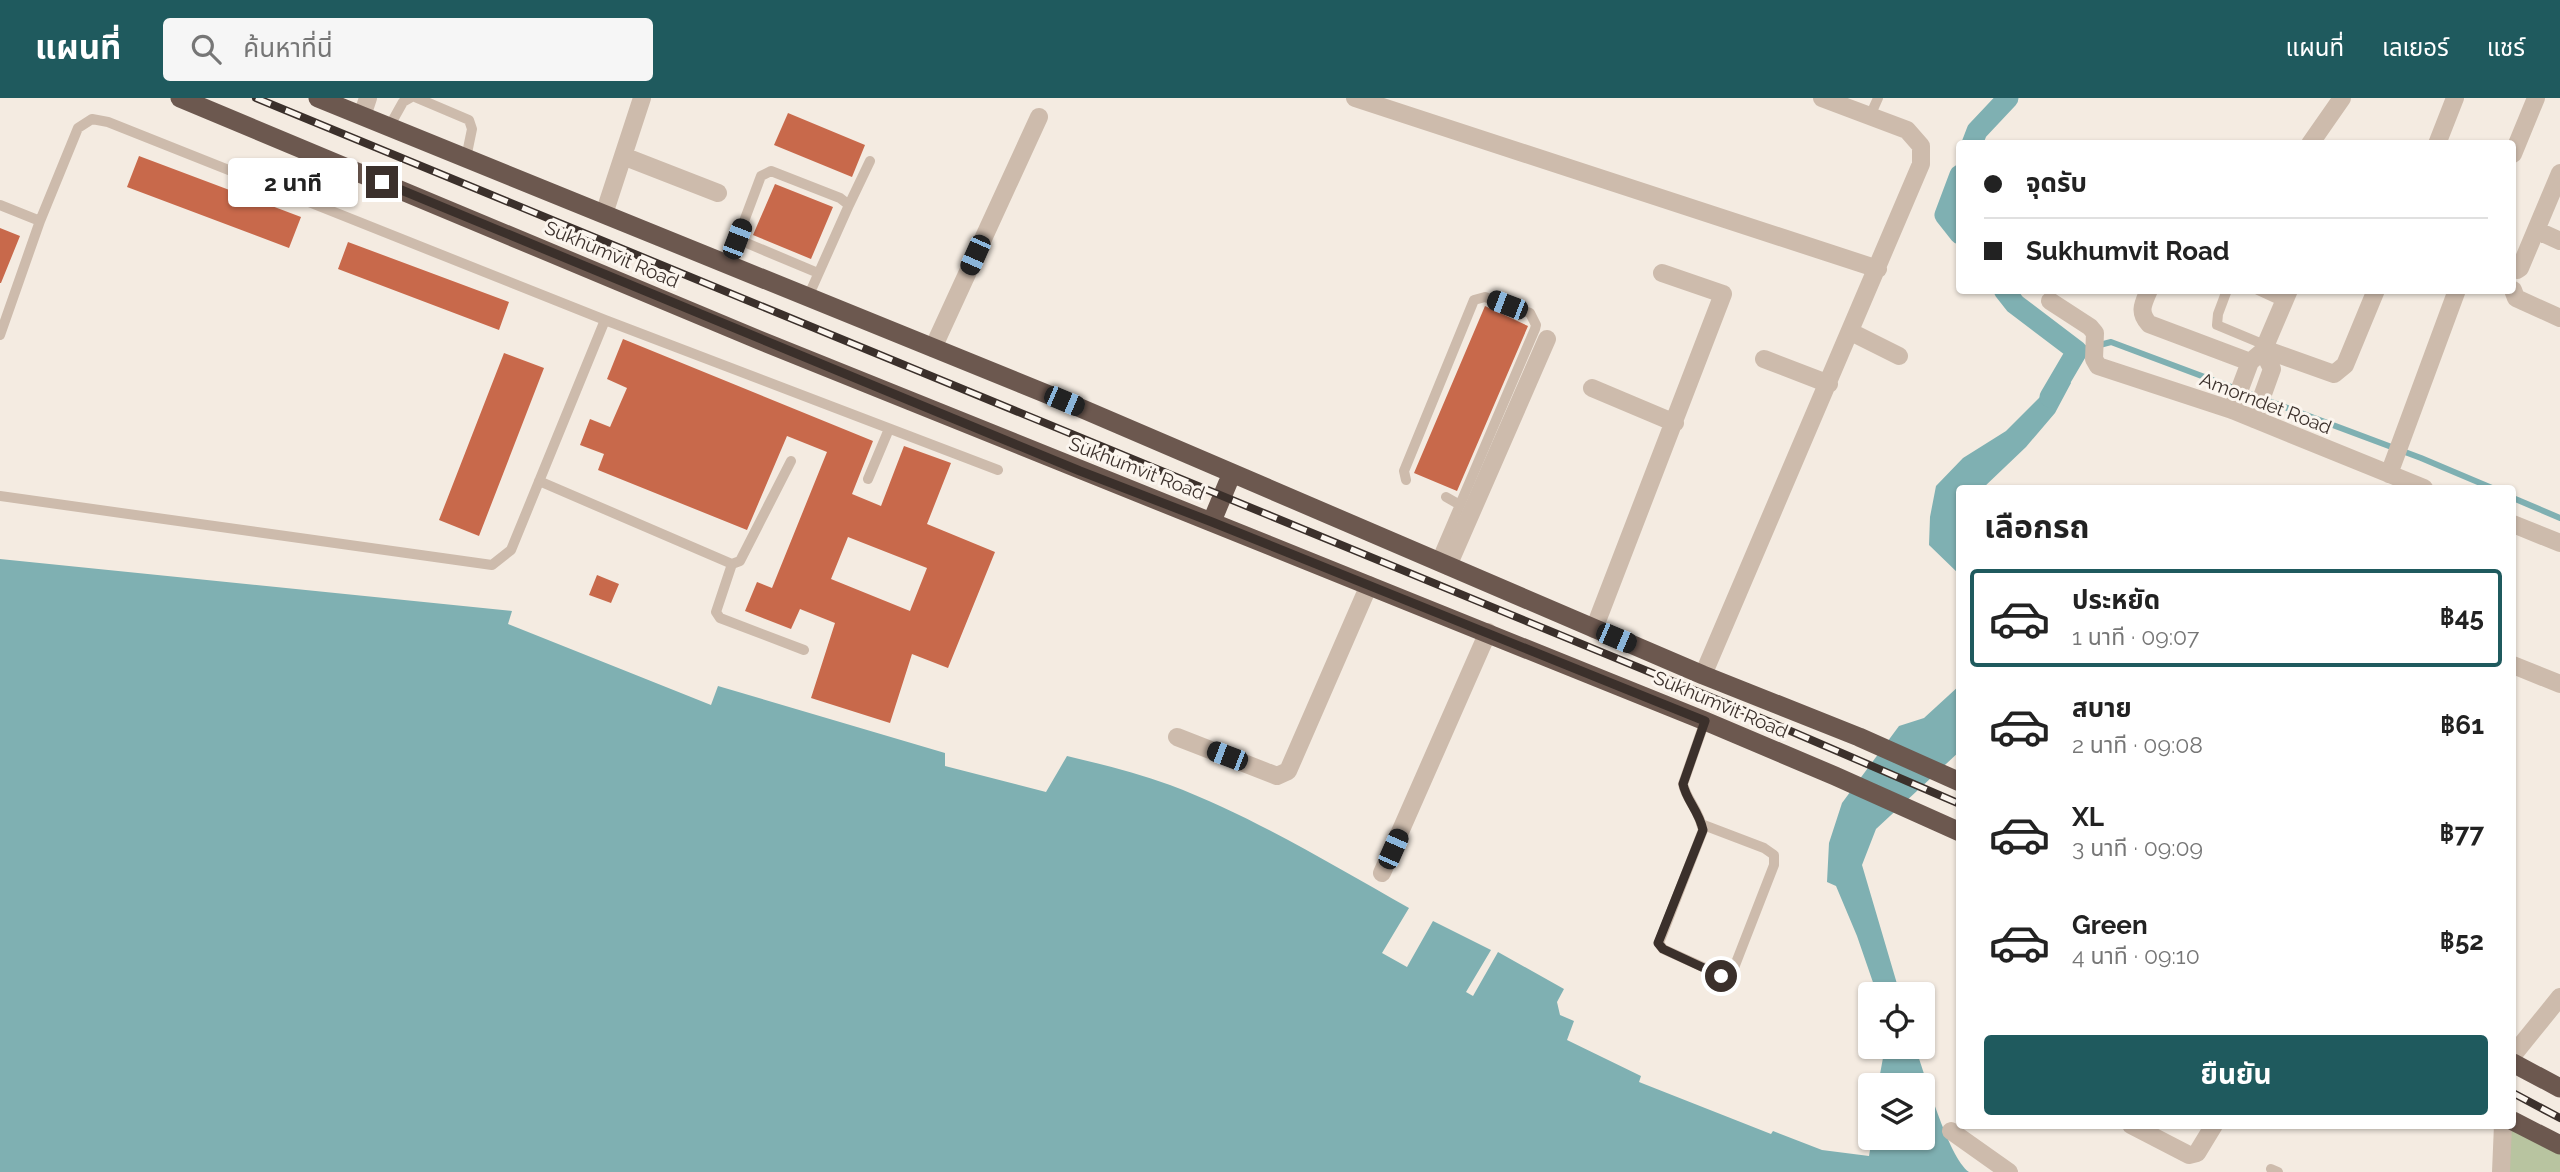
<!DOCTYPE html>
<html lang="th">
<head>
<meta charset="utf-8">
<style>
	:root { --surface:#fff; --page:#f6f6f6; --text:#222; --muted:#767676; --line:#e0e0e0; --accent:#1f5a5e }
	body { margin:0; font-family:Raleway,"Noto Sans Thai",sans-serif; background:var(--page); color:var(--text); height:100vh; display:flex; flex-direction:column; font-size:26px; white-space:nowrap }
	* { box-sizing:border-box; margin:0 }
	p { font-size:23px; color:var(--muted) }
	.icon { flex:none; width:38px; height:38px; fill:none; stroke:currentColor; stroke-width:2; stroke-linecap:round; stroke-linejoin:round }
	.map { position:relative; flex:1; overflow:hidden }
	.details { position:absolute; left:1956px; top:387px; width:560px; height:644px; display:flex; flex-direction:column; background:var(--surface); border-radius:7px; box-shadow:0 2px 5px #0004 }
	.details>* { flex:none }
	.top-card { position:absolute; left:1956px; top:42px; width:560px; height:154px; border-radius:7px; box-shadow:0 2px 5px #0004; display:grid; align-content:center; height:154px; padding:0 28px; background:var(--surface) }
	.controls { position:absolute; left:1858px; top:884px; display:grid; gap:14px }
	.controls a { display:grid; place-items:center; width:77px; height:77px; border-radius:7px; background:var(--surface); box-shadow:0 2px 5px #0004; font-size:35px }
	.end { position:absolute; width:32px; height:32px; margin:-16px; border:9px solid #3b302b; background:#fff; box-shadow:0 0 0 4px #fff }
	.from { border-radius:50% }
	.bubble { position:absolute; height:49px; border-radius:7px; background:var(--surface); box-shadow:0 2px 5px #0004; font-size:23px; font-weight:700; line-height:49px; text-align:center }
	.car { position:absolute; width:21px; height:42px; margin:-21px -10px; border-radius:9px; box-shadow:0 0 5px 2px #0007; background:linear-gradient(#222 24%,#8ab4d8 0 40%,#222 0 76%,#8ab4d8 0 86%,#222 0) }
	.top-card b { display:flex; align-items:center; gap:24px; height:66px; font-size:26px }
	.top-card b+b { border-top:2px solid var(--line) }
	.top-card i { width:18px; height:18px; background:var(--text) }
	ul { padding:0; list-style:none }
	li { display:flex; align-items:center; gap:21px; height:98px; margin:0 14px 10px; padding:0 14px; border:4px solid transparent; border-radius:7px }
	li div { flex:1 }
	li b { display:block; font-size:26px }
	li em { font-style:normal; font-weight:700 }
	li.selected { border-color:var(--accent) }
	li>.icon { width:63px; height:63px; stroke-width:1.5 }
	h2 { padding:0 28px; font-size:32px; line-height:84px }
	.primary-button { display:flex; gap:14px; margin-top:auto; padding:14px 28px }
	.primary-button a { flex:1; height:80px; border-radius:7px; background:var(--accent); color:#fff; font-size:28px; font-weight:700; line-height:80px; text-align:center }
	header { display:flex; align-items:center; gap:42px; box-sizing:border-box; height:98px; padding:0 35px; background:var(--accent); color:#fff }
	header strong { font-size:33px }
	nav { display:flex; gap:38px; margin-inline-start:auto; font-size:24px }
	.search { width:490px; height:63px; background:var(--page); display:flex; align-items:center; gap:18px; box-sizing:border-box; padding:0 24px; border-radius:7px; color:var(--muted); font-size:26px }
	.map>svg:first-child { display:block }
	.green { fill:#b8c4a0 }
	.water { fill:#7fb0b2 }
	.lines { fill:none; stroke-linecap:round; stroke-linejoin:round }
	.stream { stroke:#7fb0b2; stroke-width:6 }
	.canal { stroke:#7fb0b2; stroke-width:21 }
	.building { fill:#c8694b; fill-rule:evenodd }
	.service { stroke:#cdbbac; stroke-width:10 }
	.minor { stroke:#cdbbac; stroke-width:18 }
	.trunk { stroke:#6c584f; stroke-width:19 }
	.rail-casing { stroke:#3b302b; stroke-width:8 }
	.rail { stroke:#fbf5ee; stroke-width:5; stroke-dasharray:16; stroke-linecap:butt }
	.route { stroke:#3b302b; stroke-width:9 }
	.labels { text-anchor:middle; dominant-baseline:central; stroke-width:6; stroke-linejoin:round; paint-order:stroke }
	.street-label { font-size:19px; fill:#3b302b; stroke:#fbf5ee }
</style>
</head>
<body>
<header>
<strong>แผนที่</strong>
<div class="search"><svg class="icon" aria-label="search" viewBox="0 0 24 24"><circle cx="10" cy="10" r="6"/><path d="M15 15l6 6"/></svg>ค้นหาที่นี่</div>
<nav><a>แผนที่</a><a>เลเยอร์</a><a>แชร์</a></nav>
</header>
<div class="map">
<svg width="2560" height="1074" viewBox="0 0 2560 1074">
	<rect width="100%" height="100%" fill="#f4ebe1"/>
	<path class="green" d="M 2504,1027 L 2560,1047 L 2560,1074 L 2504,1074 Z"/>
	<path class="water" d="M 2064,275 L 2071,285 L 2055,315 L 2026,349 L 1983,390 L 1960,390 L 1960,477 L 1929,447 L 1930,419 L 1936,388 L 1963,360 L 2006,333 Z
		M 0,461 L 512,513 L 508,526 L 711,607 L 718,588 L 945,655 L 945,668 L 1046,694 L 1067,658 C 1101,666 1137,675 1170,687 C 1254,719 1331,766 1409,810 L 1382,855 L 1407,869 L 1433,823 L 1491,852 L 1466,894 L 1473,898 L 1498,854 L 1564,891 L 1557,904 L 1560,917 L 1574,923 L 1567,942 L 1641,978 L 1639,984 L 1771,1036 L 1773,1033 L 1822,1052 L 1869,1058 L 1872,1040 L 1923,1040 L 1923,987 L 1878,987 L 1885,949 L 1915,949 C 1925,976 1948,1059 1969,1074 L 0,1074 Z
		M 1960,587 L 1960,653 L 1876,731 L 1862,767 L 1900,896 L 1877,896 L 1857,838 L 1836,788 L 1827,784 L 1829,745 L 1842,705 L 1899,628 L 1924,620 Z"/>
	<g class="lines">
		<path class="stream" d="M 2077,253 L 2111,244 L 2421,360 L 2492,390
			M 2513,400 L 2560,420"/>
		<path class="canal" d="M 1972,46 L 1977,33 L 2008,0
			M 1960,77 L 1945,117 L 1960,136
			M 2004,192 L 2015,206 L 2077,253 L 2050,299"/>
	</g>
	<path class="building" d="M 788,15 L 865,47 L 852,79 L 774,47 Z
		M 139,58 L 301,119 L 289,150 L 127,89 Z
		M 775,86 L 833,109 L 811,161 L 753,137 Z
		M 0,130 L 20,138 L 1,185 L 0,185 Z
		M 348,144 L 509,204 L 499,232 L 338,171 Z
		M 1485,208 L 1528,228 L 1457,393 L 1414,375 Z
		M 623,241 L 873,343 L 852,396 L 881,408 L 904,348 L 951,365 L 927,426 L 995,454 L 948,570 L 912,556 L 890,625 L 811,600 L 835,525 L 800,511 L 791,531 L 745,513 L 757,484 L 772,490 L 827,354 L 787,338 L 747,432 L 598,372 L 604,356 L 580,347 L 590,321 L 610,329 L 627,290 L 607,281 ZM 848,439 L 927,470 L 910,513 L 831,481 Z
		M 504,255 L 544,270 L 479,438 L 439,422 Z
		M 597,477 L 619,486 L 611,505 L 589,497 Z"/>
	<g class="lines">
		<path class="service" d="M 417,0 L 469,22 L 472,31 L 466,60
			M 1870,18 L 1878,0
			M 389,29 L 403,4 L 410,0
			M 0,107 L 40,123
			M 849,107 L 870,63
			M 737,141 L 818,175
			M 728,166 L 761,78 L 771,73 L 840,100 L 849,107 L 808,199
			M 2227,192 L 2218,216 L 2217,227 L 2265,247
			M 2258,192 L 2284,204
			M 0,237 L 40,123 L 78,30 L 92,21 L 108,24 L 605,222 L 998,372
			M 868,381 L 889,331
			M 1406,382 L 1404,373 L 1474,202 L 1485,199 L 1530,215 L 1536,227 L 1535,231 L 1436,463
			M 539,383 L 732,466 L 740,463 L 791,363
			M 0,398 L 492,467 L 511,452 L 605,222
			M 1446,399 L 1460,407
			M 732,466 L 716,514 L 720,520 L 804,552
			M 1701,726 L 1764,750 L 1774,757 L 1774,767 L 1732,875 L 1725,879 L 1663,851 L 1659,845 L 1703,732 C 1699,712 1686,701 1683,686 L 1705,623
			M 2271,1071 L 2278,1074"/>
		<path class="minor" d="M 1355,0 L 1878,171
			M 362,18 L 368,0
			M 2310,46 L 2342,0
			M 2437,46 L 2455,0
			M 2513,56 L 2536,0
			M 623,58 L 718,95
			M 604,116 L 642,0
			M 2536,132 L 2560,143
			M 2513,170 L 2517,172 L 2520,170 L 2560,75
			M 2149,192 C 2143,206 2138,214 2149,226 L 2250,264
			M 2513,192 L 2516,200 L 2560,220
			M 2050,203 L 2090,229 L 2095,235 L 2094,261 L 2098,268 L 2232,312 L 2424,390
			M 1851,234 L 1899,258
			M 933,250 L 1039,19
			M 2264,251 L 2334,276 L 2345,267 L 2376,192
			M 2263,253 L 2289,192
			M 1764,261 L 1829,286
			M 1592,290 L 1675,325
			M 2232,312 L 2250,264 L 2263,253 L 2272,271 L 2254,321
			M 2389,376 L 2457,192
			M 2513,426 L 2560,445
			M 1448,468 L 1547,241
			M 1594,531 L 1723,196 L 1662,175
			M 2513,567 L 2560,586
			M 1703,577 L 1921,66 L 1921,48 L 1907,32 L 1822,0
			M 1177,639 L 1277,678 L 1288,673 L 1369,487
			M 1382,775 L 1488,534
			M 2513,957 L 2560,899
			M 2131,1027 L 2189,1057 L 2197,1055 L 2214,1027
			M 1951,1033 L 2009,1074
			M 2501,1074 L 2503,1027"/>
		<path class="trunk" d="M 180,0 L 759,242 L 1705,623 L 1835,678 L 1960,734
			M 318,0 L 1064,303 L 1703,577 L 1859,639 L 1960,684
			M 1212,423 L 1232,375
			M 2513,965 L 2560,990
			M 2513,1023 L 2560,1047"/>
		<defs>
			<path id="rail" d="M 256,0 L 1742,612 L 1960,706
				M 2513,995 L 2560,1020"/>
		</defs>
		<use href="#rail" class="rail-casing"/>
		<use href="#rail" class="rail"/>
	</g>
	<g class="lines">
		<path class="route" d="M 382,84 L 1080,373 L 1212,424 L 1705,623 L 1683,686 C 1686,702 1699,713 1703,732 L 1658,845 L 1663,851 L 1721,878"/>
	</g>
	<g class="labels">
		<g class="street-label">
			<text transform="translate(612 156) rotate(23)">Sukhumvit Road</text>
			<text transform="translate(2266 305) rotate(21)">Amorndet Road</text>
			<text transform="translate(1137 370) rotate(21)">Sukhumvit Road</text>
			<text transform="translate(1721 606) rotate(23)">Sukhumvit Road</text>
		</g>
	</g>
</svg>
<div class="controls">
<a><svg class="icon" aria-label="locate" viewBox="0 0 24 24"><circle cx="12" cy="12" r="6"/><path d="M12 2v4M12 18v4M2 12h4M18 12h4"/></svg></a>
<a><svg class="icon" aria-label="layers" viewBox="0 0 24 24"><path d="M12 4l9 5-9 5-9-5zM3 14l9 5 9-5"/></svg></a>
</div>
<i class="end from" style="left:1721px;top:878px"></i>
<i class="end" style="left:382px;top:84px"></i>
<div class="bubble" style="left:228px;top:60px;width:130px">2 นาที</div>
<i class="car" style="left:737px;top:141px;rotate:21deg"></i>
<i class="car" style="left:975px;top:157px;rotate:204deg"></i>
<i class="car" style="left:1507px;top:207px;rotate:291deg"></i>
<i class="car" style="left:1064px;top:303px;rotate:113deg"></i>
<i class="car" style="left:1616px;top:540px;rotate:113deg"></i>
<i class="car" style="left:1227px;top:658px;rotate:291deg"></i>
<i class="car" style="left:1393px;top:751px;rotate:24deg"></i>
<div class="top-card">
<b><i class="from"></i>จุดรับ</b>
<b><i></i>Sukhumvit Road</b>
</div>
<section class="details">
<h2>เลือกรถ</h2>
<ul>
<li class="selected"><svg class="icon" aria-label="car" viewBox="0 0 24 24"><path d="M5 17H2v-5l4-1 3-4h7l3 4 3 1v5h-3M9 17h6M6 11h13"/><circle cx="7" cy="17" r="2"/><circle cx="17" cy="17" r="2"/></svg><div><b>ประหยัด</b><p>1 นาที · 09:07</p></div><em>฿45</em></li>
<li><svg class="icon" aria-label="car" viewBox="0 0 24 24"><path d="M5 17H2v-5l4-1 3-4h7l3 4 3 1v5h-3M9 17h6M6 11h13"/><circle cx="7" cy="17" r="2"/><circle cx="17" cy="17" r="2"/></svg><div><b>สบาย</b><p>2 นาที · 09:08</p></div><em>฿61</em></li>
<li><svg class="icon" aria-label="car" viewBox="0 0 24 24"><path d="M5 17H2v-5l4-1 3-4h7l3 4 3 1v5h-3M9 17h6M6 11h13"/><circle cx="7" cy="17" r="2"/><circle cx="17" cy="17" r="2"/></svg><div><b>XL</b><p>3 นาที · 09:09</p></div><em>฿77</em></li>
<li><svg class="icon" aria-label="car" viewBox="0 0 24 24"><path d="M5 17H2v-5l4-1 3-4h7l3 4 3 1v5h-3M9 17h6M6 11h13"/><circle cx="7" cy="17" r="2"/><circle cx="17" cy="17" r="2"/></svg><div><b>Green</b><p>4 นาที · 09:10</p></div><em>฿52</em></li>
</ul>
<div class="primary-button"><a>ยืนยัน</a></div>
</section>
</div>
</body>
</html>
